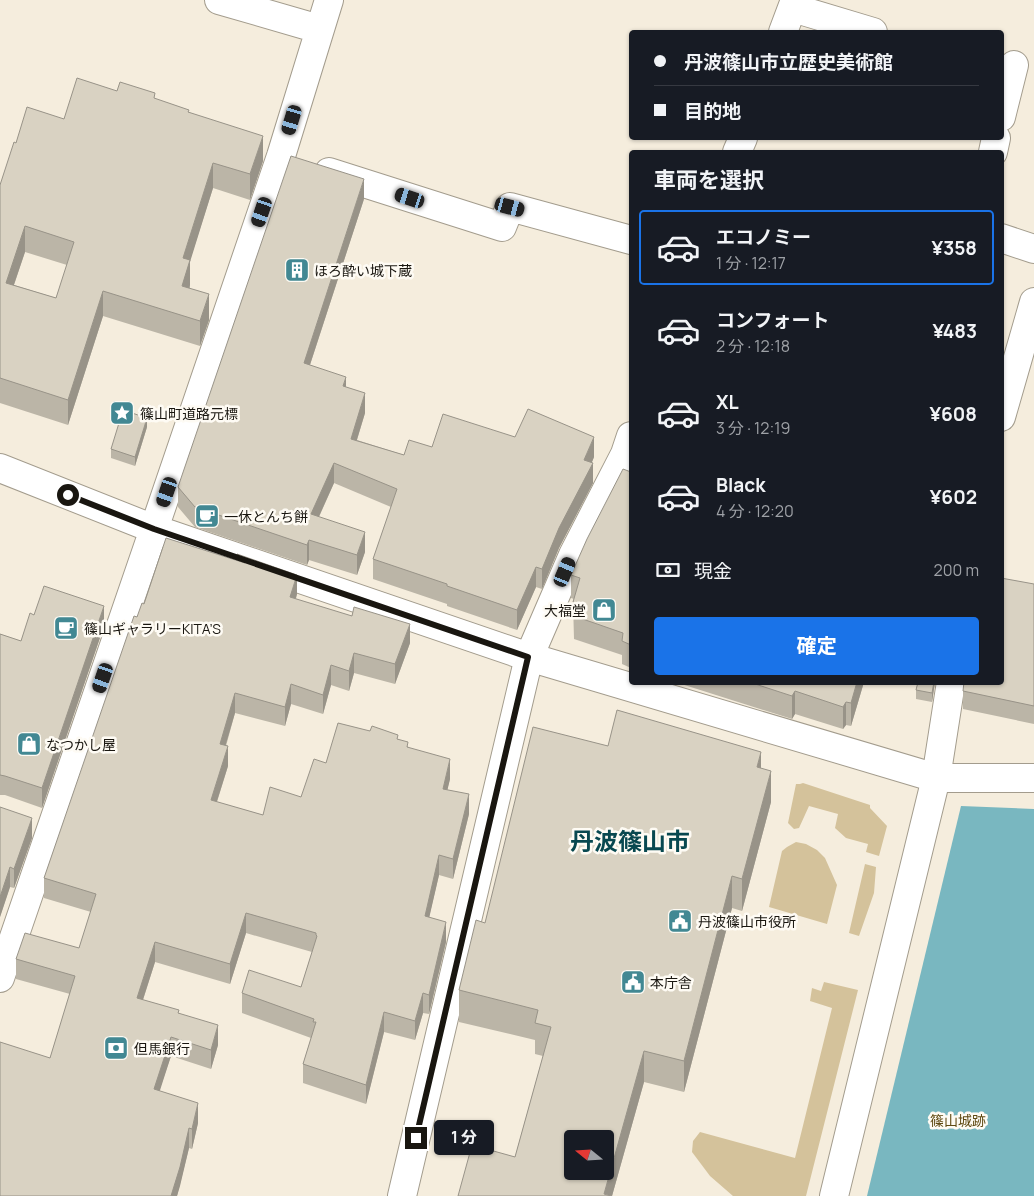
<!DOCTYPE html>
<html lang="ja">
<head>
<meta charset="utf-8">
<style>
	:root { --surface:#171b24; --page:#242831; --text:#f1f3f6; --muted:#9ea1a6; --line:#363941; --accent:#1a73e8 }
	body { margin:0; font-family:Manrope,"Noto Sans JP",sans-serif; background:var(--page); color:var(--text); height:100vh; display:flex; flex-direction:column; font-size:19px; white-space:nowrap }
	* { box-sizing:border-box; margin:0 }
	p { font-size:16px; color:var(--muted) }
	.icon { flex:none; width:28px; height:28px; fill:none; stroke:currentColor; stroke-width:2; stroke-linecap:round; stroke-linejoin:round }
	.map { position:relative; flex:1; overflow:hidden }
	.details { position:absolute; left:629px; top:150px; width:375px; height:535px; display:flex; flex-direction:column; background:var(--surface); border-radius:5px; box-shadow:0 1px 4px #0004 }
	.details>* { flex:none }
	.top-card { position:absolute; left:629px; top:30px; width:375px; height:110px; border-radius:5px; box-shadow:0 1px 4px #0004; display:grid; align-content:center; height:110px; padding:0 25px; background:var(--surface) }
	.needle { width:32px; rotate:288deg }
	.controls { position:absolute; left:564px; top:1130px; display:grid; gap:10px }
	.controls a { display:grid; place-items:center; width:50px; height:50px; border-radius:5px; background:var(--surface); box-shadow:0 1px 4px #0004; font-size:25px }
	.end { position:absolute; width:22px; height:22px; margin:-11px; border:6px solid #191610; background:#fff; box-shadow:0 0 0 2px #fff }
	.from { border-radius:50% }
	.bubble { position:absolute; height:35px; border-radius:5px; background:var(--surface); box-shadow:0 1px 4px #0004; font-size:16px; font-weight:700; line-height:35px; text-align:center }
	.car { position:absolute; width:15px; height:30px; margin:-15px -8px; border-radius:6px; box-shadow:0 0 4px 1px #0007; background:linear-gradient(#222 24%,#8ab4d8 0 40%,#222 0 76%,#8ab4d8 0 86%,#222 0) }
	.top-card b { display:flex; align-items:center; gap:18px; height:48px; font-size:19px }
	.top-card b+b { border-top:1px solid var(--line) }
	.top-card i { width:12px; height:12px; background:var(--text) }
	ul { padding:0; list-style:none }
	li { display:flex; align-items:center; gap:15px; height:75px; margin:0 10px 8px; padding:0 15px; border:2px solid transparent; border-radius:5px }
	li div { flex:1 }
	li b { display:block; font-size:19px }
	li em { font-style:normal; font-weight:700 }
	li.active { border-color:var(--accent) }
	li>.icon { width:45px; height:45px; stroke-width:1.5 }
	h2 { padding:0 25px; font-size:22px; line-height:60px }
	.pay { display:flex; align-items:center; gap:12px; height:55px; padding:0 25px; font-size:19px }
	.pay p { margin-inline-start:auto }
	.primary-button { display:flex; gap:10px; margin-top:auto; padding:10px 25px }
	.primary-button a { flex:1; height:58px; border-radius:5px; background:var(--accent); color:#fff; font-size:20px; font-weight:700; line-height:58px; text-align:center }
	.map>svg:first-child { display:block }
	.green { fill:#d4c29b }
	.water { fill:#79b7c0 }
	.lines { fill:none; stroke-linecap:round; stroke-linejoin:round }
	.minor-casing { stroke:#a39c8d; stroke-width:30 }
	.minor { stroke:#fff; stroke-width:28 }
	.wall { fill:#bbb5a7; fill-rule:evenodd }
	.shaded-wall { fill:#989388 }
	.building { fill:#d9d2c2; stroke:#989388; fill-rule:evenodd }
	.route { stroke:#191610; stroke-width:6 }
	.labels { text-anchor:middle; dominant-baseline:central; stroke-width:5; stroke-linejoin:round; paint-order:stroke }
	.poi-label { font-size:14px; fill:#191610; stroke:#fefbf4; text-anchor:start }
	.park-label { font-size:14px; fill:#604a13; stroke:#fefbf4 }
	.town-label { font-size:24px; font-weight:bold; fill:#084850; stroke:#fefbf4 }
</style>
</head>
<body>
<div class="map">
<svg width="1034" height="1196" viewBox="0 0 1034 1196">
	<rect width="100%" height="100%" fill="#f5eddd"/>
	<path class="green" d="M 803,783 L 870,805 L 870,808 L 887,826 L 879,856 L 866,852 L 868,844 L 846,838 L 835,828 L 838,814 L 809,806 L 799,828 L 794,829 L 788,823 L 796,784 L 800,784 Z
		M 796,842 L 806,844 L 817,850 L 825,858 L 837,885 L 827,924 L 769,907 L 782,851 L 787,847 Z
		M 865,864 L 876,867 L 874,893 L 859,936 L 849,933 Z
		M 824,982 L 858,990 L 806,1196 L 733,1196 L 710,1176 L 692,1152 L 693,1141 L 700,1132 L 795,1158 L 832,1008 L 810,1001 L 812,988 L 821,991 Z"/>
	<path class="water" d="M 961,806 L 1034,809 L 1034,1196 L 867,1196 Z"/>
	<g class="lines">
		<defs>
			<path id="minor" d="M 219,0 L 319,29
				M 793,8 L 873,32
				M 783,32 L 795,0
				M 1001,117 L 1014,65
				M 737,152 L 743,138
				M 993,152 L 996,138
				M 329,172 L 502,227 L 510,207 L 631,240
				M 1001,238 L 1034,249
				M 1001,417 L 1034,302
				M 0,468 L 154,529 L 529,657 L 936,778 L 1034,778
				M 0,978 L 154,529 L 281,156 L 329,0
				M 402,1196 L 529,657 L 573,555 L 625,454 L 631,436
				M 834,1196 L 936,778 L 951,682"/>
		</defs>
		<use href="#minor" class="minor-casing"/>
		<use href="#minor" class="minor"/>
	</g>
	<path class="wall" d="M 117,91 L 155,99 L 189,112 L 263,161 L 250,200 L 213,188 L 190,260 L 190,288 L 209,320 L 200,346 L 103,316 L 68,425 L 0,403 L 0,185 L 16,143 L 64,119 ZM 25,252 L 67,265 L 56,298 L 14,285 Z
		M 364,199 L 310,365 L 346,387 L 365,413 L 357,440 L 404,455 L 432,447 L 515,437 L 594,457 L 592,462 L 593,483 L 559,548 L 542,589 L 536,587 L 517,630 L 447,606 L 447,604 L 373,579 L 373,559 L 391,507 L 334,483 L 319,517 L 365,552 L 357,575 L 309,560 L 307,565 L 195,527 L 178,507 L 178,487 Z
		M 147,427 L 135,466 L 111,458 L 111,449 Z
		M 631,472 L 631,668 L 622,664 L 622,655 L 574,639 L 573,602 L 574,599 L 571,598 L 571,575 Z
		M 237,554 L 297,594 L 296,599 L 410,643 L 395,684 L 354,673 L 349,691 L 331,685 L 323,714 L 291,704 L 285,726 L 235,713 L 226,746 L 228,766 L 217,802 L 263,815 L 301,797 L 326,763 L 398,739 L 450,779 L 447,790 L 469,814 L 453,879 L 439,875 L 429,917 L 446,942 L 429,1014 L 423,1013 L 415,1040 L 384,1032 L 366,1104 L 303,1083 L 303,1064 L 311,1038 L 242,1013 L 242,993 L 301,987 L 312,952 L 246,933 L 230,984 L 155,962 L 143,1000 L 179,1013 L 218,1045 L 211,1069 L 171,1056 L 159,1091 L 198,1123 L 192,1149 L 189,1148 L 177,1196 L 0,1196 L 50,1058 L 70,994 L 16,979 L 16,959 L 79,948 L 91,912 L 44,898 L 44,878 L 137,617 L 144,604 L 237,560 Z
		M 1034,584 L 1034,724 L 963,709 L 963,691 Z
		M 34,615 L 104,626 L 42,808 L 5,795 L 0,795 L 0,634 L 21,641 Z
		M 675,682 L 864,682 L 851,726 L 846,725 L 843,729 L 795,714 L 792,719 Z
		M 918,682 L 935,682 L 932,702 L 916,699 L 916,690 Z
		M 608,746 L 761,768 L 771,802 L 742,911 L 732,908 L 684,1092 L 644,1082 L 612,1196 L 515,1157 L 543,1056 L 535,1054 L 535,1040 L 459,1022 L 459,990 L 485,923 Z
		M 0,807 L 32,838 L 14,888 L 10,887 L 0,917 Z"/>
	<path class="shaded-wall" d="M 263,136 L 263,161 L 250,200 L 250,174 Z
		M 213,163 L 213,188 L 190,262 L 190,260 L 190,285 L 182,311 L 183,258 Z
		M 364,179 L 364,199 L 304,383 L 304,363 Z
		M 25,226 L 25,252 L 6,308 L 6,283 Z
		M 103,291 L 103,316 L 68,425 L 68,400 Z
		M 209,294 L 209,320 L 200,346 L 200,321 Z
		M 346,377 L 346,397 L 343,386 Z
		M 365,393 L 365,413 L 351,459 L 351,439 Z
		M 147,418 L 147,427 L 135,466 L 135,457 Z
		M 594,437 L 594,457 L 587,474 L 593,463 L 593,483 L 559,548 L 542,589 L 542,569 L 584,460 Z
		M 334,463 L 334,483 L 311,534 L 311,514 Z
		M 365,532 L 365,552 L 357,575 L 357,555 Z
		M 309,540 L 309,560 L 307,565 L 307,545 Z
		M 536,567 L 536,587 L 517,630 L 517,610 Z
		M 297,575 L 297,594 L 290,617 L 290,597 Z
		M 104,606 L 104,626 L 42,808 L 42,788 Z
		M 410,624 L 410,643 L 395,684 L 395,664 Z
		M 354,653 L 354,673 L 349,691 L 349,671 Z
		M 331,665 L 331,685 L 323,714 L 323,695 Z
		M 857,682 L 864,682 L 851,726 L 851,703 Z
		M 934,682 L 935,682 L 932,702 L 932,693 Z
		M 291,684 L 291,704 L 285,726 L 285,707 Z
		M 795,691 L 795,714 L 792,719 L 792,696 Z
		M 235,693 L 235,713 L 220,764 L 220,744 Z
		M 846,702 L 846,725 L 843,729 L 843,707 Z
		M 228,746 L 228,766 L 211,820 L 211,800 Z
		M 761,752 L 761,783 L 757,767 Z
		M 450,759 L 450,779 L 443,809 L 443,789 Z
		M 771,771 L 771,802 L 742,911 L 742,879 Z
		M 469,794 L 469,814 L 453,879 L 453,859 Z
		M 32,818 L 32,838 L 14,888 L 14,869 Z
		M 439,855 L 439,875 L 425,936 L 425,916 Z
		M 10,867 L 10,887 L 0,917 L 0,897 Z
		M 732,876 L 732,908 L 684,1092 L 684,1061 Z
		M 246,913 L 246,933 L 230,984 L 230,964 Z
		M 446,922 L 446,942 L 429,1014 L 429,995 Z
		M 155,942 L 155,962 L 137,1018 L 137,998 Z
		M 423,993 L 423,1013 L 415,1040 L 415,1021 Z
		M 384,1012 L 384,1032 L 366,1104 L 366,1085 Z
		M 218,1025 L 218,1045 L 211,1069 L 211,1050 Z
		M 171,1037 L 171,1056 L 154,1109 L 154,1089 Z
		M 644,1051 L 644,1082 L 612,1196 L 604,1194 Z
		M 198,1103 L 198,1123 L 192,1149 L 192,1129 Z
		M 189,1128 L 189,1148 L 180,1186 L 177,1196 L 171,1196 Z"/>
	<path class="building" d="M 77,78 L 117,91 L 120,82 L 155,93 L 154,98 L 189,110 L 188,112 L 263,136 L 250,174 L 213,163 L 183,258 L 190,260 L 182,286 L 209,294 L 200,321 L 103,291 L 68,400 L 0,378 L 0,185 L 14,142 L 16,143 L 27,107 L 64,119 ZM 25,226 L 74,242 L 56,298 L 6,283 Z
		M 291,156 L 364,179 L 304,363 L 346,377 L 343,386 L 365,393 L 351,439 L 404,455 L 409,440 L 432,447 L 443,414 L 515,437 L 528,409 L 594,437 L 584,460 L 593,463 L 559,528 L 542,569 L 536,567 L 517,610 L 447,586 L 447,584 L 373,559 L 397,489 L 334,463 L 311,514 L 365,532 L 357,555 L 309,540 L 307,545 L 195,507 L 178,487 Z
		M 123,410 L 147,418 L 135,457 L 111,449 Z
		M 623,469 L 631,472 L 631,645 L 622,641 L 623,633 L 574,616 L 576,603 L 573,602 L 580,578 L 571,575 L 587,539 Z
		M 166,538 L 245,563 L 237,554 L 297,575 L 290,597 L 352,616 L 354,607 L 410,624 L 395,664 L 354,653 L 349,671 L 331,665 L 323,695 L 291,684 L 285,707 L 235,693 L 220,744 L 228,746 L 211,800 L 263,815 L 270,787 L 301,797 L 314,759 L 326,763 L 338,723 L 370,731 L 372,726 L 398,735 L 397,739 L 408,742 L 407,747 L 450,759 L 443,789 L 469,794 L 453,859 L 439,855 L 425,916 L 446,922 L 429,995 L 423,993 L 415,1021 L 384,1012 L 366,1085 L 303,1064 L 316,1022 L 313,1022 L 314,1019 L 242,993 L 249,970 L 301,987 L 317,936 L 316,935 L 316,933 L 246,913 L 230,964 L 155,942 L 137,998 L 179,1010 L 178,1013 L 218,1025 L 211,1050 L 171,1037 L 154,1089 L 198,1103 L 192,1129 L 189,1128 L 180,1167 L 171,1196 L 0,1196 L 0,1042 L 50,1058 L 75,976 L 16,959 L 25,933 L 79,948 L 96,894 L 44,878 L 134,616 L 137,617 L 142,603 L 144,604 Z
		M 1001,578 L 1034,584 L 1034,706 L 963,691 L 964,682 L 1001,682 Z
		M 44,586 L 104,606 L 42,788 L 5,776 L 0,775 L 0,634 L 21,641 L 30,613 L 34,615 Z
		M 749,682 L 857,682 L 851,703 L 846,702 L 843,707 L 795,691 L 792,696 Z
		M 918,682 L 934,682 L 932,693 L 916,690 Z
		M 617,710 L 761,752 L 757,767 L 771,771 L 742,879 L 732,876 L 684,1061 L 644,1051 L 604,1194 L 611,1196 L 458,1196 L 472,1145 L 515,1157 L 551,1027 L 535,1023 L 538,1010 L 459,990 L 476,920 L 485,923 L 533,727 L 608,746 ZM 572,1139 L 605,1139 L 605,1171 L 572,1171 Z
		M 0,807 L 32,818 L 14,869 L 10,867 L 0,897 Z"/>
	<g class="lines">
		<path class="route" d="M 68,495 L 154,529 L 528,657 L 416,1138"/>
	</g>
	<defs>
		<symbol id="building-square" viewBox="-11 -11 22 22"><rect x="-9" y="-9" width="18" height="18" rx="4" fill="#428893" stroke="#fefbf4"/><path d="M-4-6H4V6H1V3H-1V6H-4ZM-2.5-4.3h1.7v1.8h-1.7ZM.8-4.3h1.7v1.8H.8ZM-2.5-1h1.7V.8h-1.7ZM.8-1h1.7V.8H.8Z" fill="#fff"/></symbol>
		<symbol id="sight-square" viewBox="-11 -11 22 22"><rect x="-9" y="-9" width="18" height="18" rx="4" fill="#428893" stroke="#fefbf4"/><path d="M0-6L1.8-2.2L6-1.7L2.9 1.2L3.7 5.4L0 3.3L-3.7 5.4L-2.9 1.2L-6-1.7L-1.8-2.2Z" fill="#fff"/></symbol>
		<symbol id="cafe-square" viewBox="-11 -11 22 22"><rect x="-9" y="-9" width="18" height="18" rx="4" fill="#428893" stroke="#fefbf4"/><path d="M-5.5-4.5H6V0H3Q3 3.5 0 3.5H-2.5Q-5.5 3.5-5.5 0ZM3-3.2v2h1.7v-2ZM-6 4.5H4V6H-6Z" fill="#fff"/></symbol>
		<symbol id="shop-square" viewBox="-11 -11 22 22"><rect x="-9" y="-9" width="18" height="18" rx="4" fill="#428893" stroke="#fefbf4"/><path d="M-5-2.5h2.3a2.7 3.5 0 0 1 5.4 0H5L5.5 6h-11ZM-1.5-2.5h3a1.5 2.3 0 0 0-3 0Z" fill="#fff"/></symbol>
		<symbol id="civic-square" viewBox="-11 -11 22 22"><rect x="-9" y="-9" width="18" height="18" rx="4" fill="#428893" stroke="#fefbf4"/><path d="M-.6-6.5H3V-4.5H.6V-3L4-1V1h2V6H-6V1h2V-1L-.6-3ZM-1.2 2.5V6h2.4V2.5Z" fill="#fff"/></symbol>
		<symbol id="bank-square" viewBox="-11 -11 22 22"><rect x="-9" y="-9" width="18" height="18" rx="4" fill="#428893" stroke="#fefbf4"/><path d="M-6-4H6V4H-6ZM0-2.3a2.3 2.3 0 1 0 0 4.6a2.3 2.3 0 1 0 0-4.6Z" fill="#fff"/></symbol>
	</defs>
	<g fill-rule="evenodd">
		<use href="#building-square" x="283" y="256" width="28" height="28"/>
		<use href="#sight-square" x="108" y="399" width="28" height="28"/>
		<use href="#cafe-square" x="193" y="502" width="28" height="28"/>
		<use href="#shop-square" x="590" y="596" width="28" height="28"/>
		<use href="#cafe-square" x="52" y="614" width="28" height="28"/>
		<use href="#shop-square" x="15" y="730" width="28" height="28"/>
		<use href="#civic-square" x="666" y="907" width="28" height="28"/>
		<use href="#civic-square" x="619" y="968" width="28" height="28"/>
		<use href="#bank-square" x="102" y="1034" width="28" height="28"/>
	</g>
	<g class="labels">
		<g class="poi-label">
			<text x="314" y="270">ほろ酔い城下蔵</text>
			<text x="140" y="413">篠山町道路元標</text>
			<text x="224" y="516">一休とんち餅</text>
			<text x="586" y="610" text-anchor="end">大福堂</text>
			<text x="84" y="628">篠山ギャラリーKITA’S</text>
			<text x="46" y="744">なつかし屋</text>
			<text x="698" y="921">丹波篠山市役所</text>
			<text x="650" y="982">本庁舎</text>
			<text x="134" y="1048">但馬銀行</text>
		</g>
		<g class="park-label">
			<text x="958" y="1120">篠山城跡</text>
		</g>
		<g class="town-label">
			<text x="630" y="840">丹波篠山市</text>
		</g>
	</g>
</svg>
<div class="controls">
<a><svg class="needle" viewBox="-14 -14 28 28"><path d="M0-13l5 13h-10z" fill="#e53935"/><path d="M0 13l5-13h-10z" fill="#9ea1a6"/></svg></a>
</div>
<i class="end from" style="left:68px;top:495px"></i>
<i class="end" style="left:416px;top:1138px"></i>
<div class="bubble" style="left:434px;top:1120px;width:60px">1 分</div>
<i class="car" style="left:292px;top:120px;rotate:197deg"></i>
<i class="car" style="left:410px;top:198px;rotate:288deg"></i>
<i class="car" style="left:510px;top:207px;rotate:105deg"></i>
<i class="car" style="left:262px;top:212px;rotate:199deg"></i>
<i class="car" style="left:167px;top:492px;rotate:199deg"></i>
<i class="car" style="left:565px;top:572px;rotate:23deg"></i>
<i class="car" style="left:103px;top:678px;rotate:199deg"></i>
<div class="top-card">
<b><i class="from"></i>丹波篠山市立歴史美術館</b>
<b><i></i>目的地</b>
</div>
<section class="details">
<h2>車両を選択</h2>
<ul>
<li class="active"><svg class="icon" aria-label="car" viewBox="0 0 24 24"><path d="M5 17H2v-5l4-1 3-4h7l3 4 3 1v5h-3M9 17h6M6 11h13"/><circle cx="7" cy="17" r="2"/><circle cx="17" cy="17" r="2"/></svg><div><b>エコノミー</b><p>1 分 · 12:17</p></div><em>¥358</em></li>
<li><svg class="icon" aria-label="car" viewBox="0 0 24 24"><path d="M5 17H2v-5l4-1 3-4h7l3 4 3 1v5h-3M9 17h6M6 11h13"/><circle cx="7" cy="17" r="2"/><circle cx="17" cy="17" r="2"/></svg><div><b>コンフォート</b><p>2 分 · 12:18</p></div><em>¥483</em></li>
<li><svg class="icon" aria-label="car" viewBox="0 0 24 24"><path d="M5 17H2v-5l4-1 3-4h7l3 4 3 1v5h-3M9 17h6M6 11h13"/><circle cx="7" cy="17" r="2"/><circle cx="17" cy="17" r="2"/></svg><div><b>XL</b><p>3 分 · 12:19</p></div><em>¥608</em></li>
<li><svg class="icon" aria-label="car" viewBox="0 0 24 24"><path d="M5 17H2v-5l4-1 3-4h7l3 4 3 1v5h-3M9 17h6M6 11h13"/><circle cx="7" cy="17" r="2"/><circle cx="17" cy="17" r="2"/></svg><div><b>Black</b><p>4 分 · 12:20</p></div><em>¥602</em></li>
</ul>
<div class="pay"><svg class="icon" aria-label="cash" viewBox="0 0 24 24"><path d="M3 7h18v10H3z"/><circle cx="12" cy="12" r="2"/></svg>現金<p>200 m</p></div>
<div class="primary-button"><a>確定</a></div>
</section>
</div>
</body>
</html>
